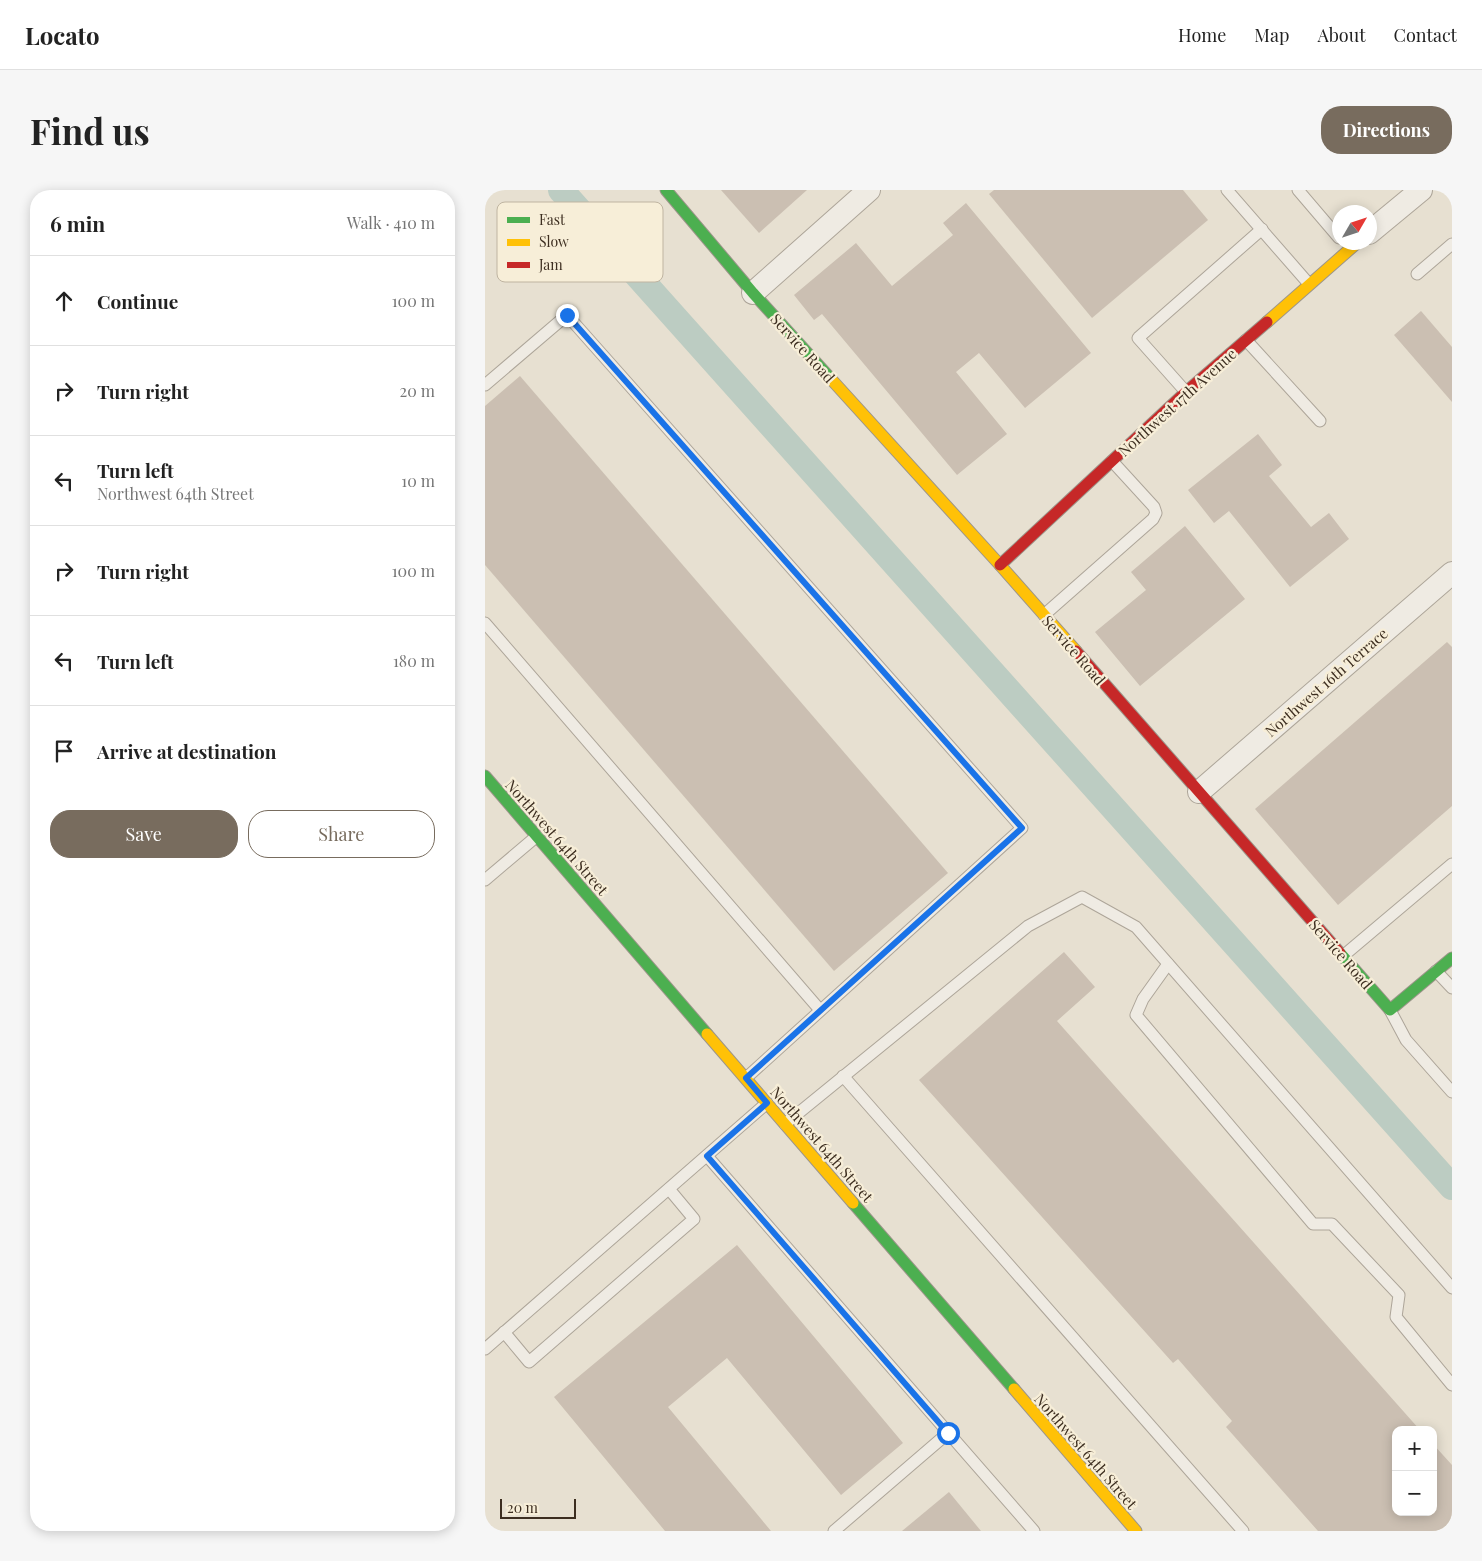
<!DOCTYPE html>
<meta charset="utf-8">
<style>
body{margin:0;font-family:"Playfair Display",serif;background:#f6f6f6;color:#222}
.controls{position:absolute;right:15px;bottom:15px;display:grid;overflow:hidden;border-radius:10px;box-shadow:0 2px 12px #0003}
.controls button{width:45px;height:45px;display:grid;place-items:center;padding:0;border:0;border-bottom:1px solid #e0e0e0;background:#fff;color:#222;font:25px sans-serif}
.compass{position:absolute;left:847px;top:15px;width:45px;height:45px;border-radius:50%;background:#fff;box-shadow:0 2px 12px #0003;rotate:51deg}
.scale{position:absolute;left:15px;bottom:12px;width:76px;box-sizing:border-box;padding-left:5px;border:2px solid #3d2e20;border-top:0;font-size:14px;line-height:18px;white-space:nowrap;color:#3d2e20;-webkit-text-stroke:4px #f7eed8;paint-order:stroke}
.stop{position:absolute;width:15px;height:15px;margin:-11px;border:4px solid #1a73e8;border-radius:50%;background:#fff}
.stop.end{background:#1a73e8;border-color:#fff;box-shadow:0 1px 5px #0008}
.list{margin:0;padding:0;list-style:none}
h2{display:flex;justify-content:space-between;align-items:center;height:65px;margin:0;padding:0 20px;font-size:21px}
h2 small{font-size:16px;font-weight:400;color:#767676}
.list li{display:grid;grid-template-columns:32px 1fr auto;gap:15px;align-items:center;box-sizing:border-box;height:90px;padding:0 20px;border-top:1px solid #e0e0e0}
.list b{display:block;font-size:19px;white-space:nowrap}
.list p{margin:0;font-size:16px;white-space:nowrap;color:#767676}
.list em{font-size:16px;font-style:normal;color:#767676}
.actions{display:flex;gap:10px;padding:15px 20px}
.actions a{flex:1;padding:11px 0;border:1px solid #786c5e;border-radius:20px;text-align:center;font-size:18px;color:#786c5e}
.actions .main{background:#786c5e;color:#fff}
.icon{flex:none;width:28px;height:28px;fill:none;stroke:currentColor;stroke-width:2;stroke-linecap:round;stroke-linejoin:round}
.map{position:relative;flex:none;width:967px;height:1341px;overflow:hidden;border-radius:20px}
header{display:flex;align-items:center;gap:30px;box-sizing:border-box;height:70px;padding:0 25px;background:#fff;border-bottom:1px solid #e0e0e0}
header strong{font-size:24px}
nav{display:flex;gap:28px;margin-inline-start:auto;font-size:18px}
.intro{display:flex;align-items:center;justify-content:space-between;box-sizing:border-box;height:120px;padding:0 30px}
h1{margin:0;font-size:35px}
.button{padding:12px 22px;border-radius:20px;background:#786c5e;color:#fff;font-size:18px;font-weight:700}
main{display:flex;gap:30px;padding:0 30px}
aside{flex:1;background:#fff;border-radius:20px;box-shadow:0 2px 12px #0003}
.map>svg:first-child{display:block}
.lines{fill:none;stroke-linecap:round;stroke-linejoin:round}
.canal{stroke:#bcccc2;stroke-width:26}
.building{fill:#cbbfb2}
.lane-casing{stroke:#ada599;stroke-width:13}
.street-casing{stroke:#ada599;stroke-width:24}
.fast-casing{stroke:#9c958a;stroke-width:13}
.slow-casing{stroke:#9c958a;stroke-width:13}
.jam-casing{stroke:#9c958a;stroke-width:13}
.lane{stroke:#efebe3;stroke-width:11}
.street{stroke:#efebe3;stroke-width:22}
.fast{stroke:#4caf50;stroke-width:11}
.slow{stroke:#ffc107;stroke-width:11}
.jam{stroke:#c62828;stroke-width:11}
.route{stroke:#1a73e8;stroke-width:6}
.labels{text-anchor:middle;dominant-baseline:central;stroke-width:4.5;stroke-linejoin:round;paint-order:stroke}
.street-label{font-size:15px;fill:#3d2e20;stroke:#f7eed8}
.key{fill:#f7eed8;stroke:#bfb4a1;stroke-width:1}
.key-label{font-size:14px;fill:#3d2e20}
</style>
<header>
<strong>Locato</strong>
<nav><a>Home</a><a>Map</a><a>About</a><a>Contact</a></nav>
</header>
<div class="intro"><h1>Find us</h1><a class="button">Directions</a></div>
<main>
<aside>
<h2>6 min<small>Walk · 410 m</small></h2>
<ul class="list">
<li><svg class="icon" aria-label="ahead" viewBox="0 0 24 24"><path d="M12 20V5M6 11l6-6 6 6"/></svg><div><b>Continue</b></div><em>100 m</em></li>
<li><svg class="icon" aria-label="right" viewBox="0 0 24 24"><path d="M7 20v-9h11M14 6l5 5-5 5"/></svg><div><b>Turn right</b></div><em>20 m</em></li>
<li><svg class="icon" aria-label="left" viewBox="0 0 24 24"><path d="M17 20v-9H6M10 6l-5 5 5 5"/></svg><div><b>Turn left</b><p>Northwest 64th Street</p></div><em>10 m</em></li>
<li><svg class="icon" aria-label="right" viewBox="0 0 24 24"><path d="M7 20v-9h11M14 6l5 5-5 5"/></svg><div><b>Turn right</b></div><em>100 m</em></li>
<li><svg class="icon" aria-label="left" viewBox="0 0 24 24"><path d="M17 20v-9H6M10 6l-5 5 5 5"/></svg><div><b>Turn left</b></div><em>180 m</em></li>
<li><svg class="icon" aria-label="arrive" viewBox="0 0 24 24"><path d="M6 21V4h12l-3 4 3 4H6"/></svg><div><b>Arrive at destination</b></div></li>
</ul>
<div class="actions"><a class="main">Save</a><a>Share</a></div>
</aside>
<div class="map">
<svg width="967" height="1341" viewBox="0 0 967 1341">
<rect width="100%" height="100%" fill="#e7e0d1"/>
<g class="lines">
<path class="canal" d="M 76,0 L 967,997"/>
</g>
<g class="building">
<path d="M 236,0 L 322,0 L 274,43 Z"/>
<path d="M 509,0 L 698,0 L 723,30 L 607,128 L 504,4 Z"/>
<path d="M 481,13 L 606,163 L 540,218 L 494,163 L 471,182 L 522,244 L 472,285 L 337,124 L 329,130 L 309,105 L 371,53 L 407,96 L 468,45 L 458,33 Z"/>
<path d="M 936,121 L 967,157 L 967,212 L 909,145 Z"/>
<path d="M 35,186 L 463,683 L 349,781 L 0,375 L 0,216 Z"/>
<path d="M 773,244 L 797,275 L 784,286 L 826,337 L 844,323 L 864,349 L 805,397 L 744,321 L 729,333 L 703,300 Z"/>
<path d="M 700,336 L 760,409 L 655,496 L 610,442 L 661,400 L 646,382 Z"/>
<path d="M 962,452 L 967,457 L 967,616 L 853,715 L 770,619 Z"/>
<path d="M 579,762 L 610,797 L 572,831 L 935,1240 L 911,1240 L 911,1322 L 948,1322 L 948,1254 L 967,1275 L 967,1341 L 833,1341 L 741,1237 L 747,1231 L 693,1169 L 688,1173 L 434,890 Z"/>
<path d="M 252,1055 L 418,1253 L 356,1305 L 242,1168 L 183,1217 L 286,1341 L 180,1341 L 69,1207 Z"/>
<path d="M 464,1302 L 496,1341 L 417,1341 Z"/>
</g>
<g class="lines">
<g class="lane-casing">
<g id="lane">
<path d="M 742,0 L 824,94"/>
<path d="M 813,0 L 854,48"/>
<path d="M 932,84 L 967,54"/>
<path d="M 761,150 L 835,231"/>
<path d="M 0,195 L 82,125 L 537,638 L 261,888"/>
<path d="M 701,202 L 653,148 L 777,39"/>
<path d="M 559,425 L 668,329 L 671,323 L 669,317 L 627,271"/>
<path d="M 0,433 L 335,820"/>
<path d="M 0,690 L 52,646"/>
<path d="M 858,766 L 967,674"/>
<path d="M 683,774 L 658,809 L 651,825 L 828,1034 L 847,1034 L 914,1105 L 911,1127 L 967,1195"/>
<path d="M 951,781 L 967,798"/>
<path d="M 905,820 L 921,850 L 967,902"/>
<path d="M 358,886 L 758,1341"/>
<path d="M 300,934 L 543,736 L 597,707 L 651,737 L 967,1098"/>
<path d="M 222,966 L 549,1341"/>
<path d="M 19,1142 L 44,1172 L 209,1029 L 184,999"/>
<path d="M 0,1159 L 282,913"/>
<path d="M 349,1341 L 463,1243"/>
</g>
</g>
<g class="street-casing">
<g id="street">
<path d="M 884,43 L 936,0"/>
<path d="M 268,103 L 384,0"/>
<path d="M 714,602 L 967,383"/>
</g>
</g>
<g class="fast-casing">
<g id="fast">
<path d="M 181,0 L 268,103 L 346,189"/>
<path d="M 0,586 L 222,844"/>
<path d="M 855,763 L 905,820 L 967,768"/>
<path d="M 368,1013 L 529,1199"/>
</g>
</g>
<g class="slow-casing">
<g id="slow">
<path d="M 782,132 L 873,52"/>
<path d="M 346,189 L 515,375 L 591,461"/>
<path d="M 222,844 L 368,1013"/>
<path d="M 529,1199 L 651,1341"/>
</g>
</g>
<g class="jam-casing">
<g id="jam">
<path d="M 515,375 L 701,202 L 782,132"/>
<path d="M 591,461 L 855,763"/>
</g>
</g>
<use href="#lane" class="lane"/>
<use href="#street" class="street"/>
<use href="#fast" class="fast"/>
<use href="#slow" class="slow"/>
<use href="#jam" class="jam"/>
</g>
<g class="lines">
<path class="route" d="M 82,125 L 537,638 L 261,888 L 282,913 L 222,966 L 463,1243"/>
</g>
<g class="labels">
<g class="street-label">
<text transform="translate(318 158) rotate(48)">Service Road</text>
<text transform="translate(692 212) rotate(-42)">Northwest 17th Avenue</text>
<text transform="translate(589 460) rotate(49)">Service Road</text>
<text transform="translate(841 492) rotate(-41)">Northwest 16th Terrace</text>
<text transform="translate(72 647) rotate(49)">Northwest 64th Street</text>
<text transform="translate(856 764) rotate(49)">Service Road</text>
<text transform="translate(337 954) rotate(49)">Northwest 64th Street</text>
<text transform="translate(601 1261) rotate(49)">Northwest 64th Street</text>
</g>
</g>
<rect x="12" y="12" width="166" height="80" rx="8" class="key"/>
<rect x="22" y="27" width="23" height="6" fill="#4caf50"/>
<rect x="22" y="49" width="23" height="7" fill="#ffc107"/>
<rect x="22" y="72" width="23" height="6" fill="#c62828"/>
<g class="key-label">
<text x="54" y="35">Fast</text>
<text x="54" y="57">Slow</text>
<text x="54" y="80">Jam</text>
</g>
</svg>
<div class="controls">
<button>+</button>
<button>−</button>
</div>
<svg class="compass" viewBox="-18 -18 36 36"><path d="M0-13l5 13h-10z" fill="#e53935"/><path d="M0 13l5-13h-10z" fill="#767676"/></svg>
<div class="scale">20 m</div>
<div class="stop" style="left:463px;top:1243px"></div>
<div class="stop end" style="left:82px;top:125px"></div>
</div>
</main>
